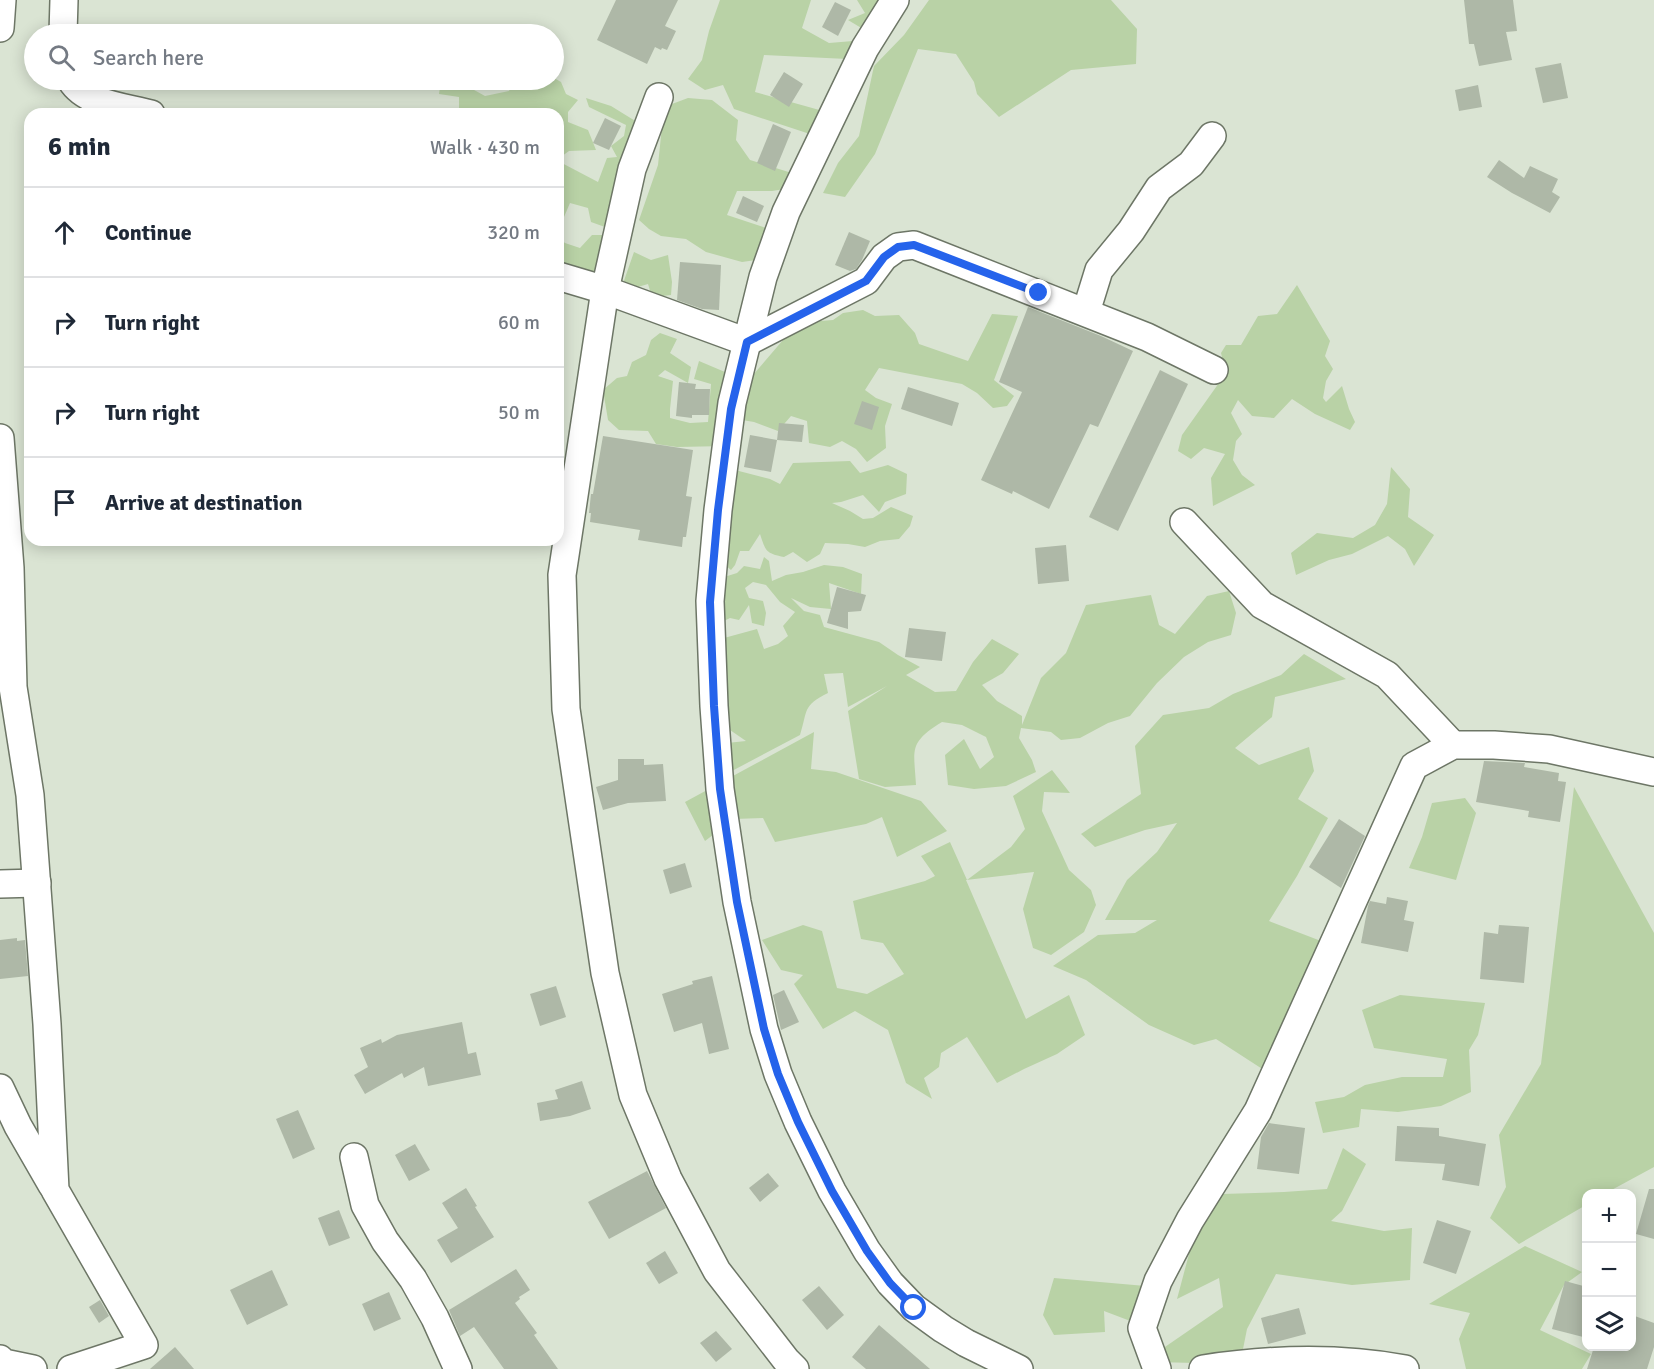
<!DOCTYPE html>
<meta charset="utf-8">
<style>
body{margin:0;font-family:Signika,sans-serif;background:#f2f2f3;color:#1f2937}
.controls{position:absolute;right:18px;bottom:18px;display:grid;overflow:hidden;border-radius:12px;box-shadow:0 3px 15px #0003}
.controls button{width:54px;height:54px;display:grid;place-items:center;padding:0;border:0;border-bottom:2px solid #e0e1e3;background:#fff;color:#1f2937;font:30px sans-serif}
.stop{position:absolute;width:18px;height:18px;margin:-14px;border:4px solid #2563eb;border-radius:50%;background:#fff}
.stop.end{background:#2563eb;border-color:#fff;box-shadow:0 2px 6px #0008}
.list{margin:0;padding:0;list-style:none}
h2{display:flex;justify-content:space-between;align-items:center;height:78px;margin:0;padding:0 24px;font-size:26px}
h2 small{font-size:20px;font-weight:400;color:#747a83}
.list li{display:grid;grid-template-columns:39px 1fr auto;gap:18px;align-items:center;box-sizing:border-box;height:90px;padding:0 24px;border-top:2px solid #e0e1e3}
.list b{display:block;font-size:22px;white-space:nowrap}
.list em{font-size:20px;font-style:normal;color:#747a83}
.icon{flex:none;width:33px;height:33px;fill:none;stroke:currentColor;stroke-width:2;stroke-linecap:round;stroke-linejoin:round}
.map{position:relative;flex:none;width:1654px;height:1369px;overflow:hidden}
.search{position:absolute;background:#fff;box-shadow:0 3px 15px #0003;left:24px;top:24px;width:540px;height:66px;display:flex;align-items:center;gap:15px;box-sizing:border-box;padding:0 21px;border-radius:33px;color:#747a83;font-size:22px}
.panel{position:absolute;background:#fff;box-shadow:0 3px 15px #0003;left:24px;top:108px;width:540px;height:438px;border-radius:18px}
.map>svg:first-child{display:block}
.grass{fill:#b9d2a6}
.building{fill:#aeb8a7}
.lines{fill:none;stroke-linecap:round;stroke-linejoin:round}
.minor-casing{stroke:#6d7666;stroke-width:30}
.minor{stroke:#fff;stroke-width:27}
.route{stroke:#2563eb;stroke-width:8}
</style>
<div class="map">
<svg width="1654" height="1369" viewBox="0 0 1654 1369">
<rect width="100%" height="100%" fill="#dae4d3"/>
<g class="grass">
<path d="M 720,0 L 811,0 L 802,28 L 829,43 L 853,41 L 865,48 L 847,59 L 764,55 L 755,92 L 823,111 L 822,138 L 734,109 L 723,85 L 705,90 L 688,79 L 702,60 L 709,31 Z"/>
<path d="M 857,0 L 895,0 L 873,35 L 848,20 L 865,13 Z"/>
<path d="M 929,0 L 1111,0 L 1137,29 L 1136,64 L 1071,70 L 999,117 L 977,94 L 974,82 L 956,54 L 918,49 L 875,154 L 845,197 L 823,193 L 838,163 L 859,136 L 874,66 L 904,35 Z"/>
<path d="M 554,78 L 561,82 L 566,94 L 578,100 L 568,112 L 568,122 L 588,130 L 596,150 L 569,151 L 558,159 L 558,114 L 459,114 L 459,97 L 439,94 L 441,80 L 456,80 L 485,96 L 509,91 L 513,80 L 554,80 Z"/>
<path d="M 586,98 L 611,106 L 645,127 L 613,227 L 605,227 L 591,222 L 588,208 L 570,203 L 561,224 C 554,213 561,204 563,193 C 563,189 563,186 563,182 L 558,179 L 558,161 L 598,182 L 607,158 L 617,157 L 611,146 L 624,136 L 626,125 L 589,107 Z"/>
<path d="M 688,98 L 712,100 L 738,120 L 736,140 L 750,160 L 795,174 L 791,188 L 772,191 L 737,191 L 727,215 L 766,228 L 763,259 L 742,262 L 706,252 L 686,239 L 661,236 L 649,229 L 639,220 L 658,165 L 664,107 Z"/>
<path d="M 592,235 L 620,235 L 601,276 L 558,279 L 558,237 L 565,243 L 580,248 Z"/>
<path d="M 634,252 L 651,260 L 668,255 L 672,282 L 671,295 L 652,297 L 648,284 L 631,289 L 619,295 Z"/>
<path d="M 1297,285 L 1330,341 L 1325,356 L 1333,369 L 1326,381 L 1323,398 L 1326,402 L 1342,386 L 1349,409 L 1355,422 L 1350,430 L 1315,414 L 1292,399 L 1274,418 L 1252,416 L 1238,400 L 1231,413 L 1242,434 L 1236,441 L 1233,460 L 1242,475 L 1255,485 L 1213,506 L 1211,478 L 1225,454 L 1204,448 L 1191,459 L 1178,451 L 1182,435 L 1226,373 L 1221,353 L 1226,345 L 1241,345 L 1258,316 L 1277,314 Z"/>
<path d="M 863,310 L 875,316 L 899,315 L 915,333 L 919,344 L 968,361 L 992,314 L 1018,316 L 994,380 L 1014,396 L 1007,406 L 993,408 L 977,393 L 962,384 L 879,368 L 865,390 L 876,398 L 892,404 L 885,426 L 886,448 L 867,462 L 856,449 L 842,441 L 830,447 L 809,443 L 807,421 L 791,416 L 778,431 L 754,422 L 742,420 L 743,394 L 753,375 L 789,333 L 808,322 L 833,320 L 843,313 Z"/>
<path d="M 660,333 L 677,339 L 670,353 L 691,367 L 688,383 L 665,370 L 658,376 L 673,381 L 670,409 L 670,418 L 690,423 L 708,422 L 711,384 L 694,379 L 699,361 L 732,375 L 726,446 L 677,447 L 656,444 L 648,431 L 619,430 L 608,420 L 603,390 L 617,378 L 627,376 L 632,362 L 646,355 L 651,340 Z"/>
<path d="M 850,461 L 860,473 L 888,465 L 907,474 L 906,494 L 885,502 L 879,512 L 863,495 L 841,502 L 832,503 L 850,511 L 863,519 L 873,518 L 891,507 L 913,516 L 910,526 L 899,539 L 880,541 L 865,547 L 848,544 L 825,543 L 820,554 L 807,562 L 793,552 L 784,557 C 766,553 766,552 760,534 L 749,551 L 740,551 L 735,565 L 731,570 L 724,564 L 735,470 L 770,479 L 780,484 L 793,463 Z"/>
<path d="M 1391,467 L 1410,489 L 1408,517 L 1434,535 L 1414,566 L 1405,549 L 1388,536 L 1352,554 L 1329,560 L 1296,575 L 1291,553 L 1317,533 L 1353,538 L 1375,525 L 1387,504 Z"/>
<path d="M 764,557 L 769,561 L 772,581 L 786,575 L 803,572 L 824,565 L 843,567 L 862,574 L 861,594 L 829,583 L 831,609 L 810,607 L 791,598 L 804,611 L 820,615 L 824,627 L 879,642 L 898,655 L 920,667 L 906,675 L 935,692 L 956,691 L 973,662 L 992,639 L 1019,654 L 1003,673 L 982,685 L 997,701 L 1022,716 L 1022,725 L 1041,678 L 1066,653 L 1086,605 L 1151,595 L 1159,625 L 1175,634 L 1207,596 L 1229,591 L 1236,613 L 1231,635 L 1208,642 L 1184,657 L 1157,683 L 1130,716 L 1108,723 L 1080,738 L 1061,740 L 1051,732 L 1021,728 L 1019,738 L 1032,760 L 1036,772 L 1006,786 L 974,789 L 948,785 L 945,755 L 964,739 L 980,769 L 994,757 L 986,737 L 962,725 L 942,722 C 908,743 914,749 916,785 L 885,787 L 859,779 L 848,711 L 887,686 L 848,707 L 843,673 L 824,674 L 828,693 C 802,706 808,710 800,735 L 730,772 L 727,743 L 746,741 L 730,730 L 725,704 L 724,638 L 757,629 L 764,649 L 778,644 L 788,636 L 783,626 L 795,612 L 780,602 L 766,585 L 753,582 L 745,588 L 749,598 L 763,601 L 766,613 L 764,626 L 752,623 L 749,605 L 739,620 L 730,618 L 720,623 L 721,578 L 737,573 L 744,566 L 760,569 Z"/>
<path d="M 1304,654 L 1346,679 L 1275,697 L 1272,717 L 1235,748 L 1259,765 L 1309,747 L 1314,771 L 1298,799 L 1328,818 L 1297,876 L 1269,921 L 1321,941 L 1273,1076 L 1216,1039 L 1194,1045 L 1149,1025 L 1086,980 L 1053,966 L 1098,935 L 1135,933 L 1157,920 L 1105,920 L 1127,880 L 1157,852 L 1177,823 L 1145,830 L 1095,847 L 1081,834 L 1141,794 L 1135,746 L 1163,715 L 1209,708 L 1233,694 L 1281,675 Z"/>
<path d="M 814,732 L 811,769 L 836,772 L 921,801 L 947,831 L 897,857 L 882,817 L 866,824 L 775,842 L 763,818 L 734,819 L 705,841 L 685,802 Z"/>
<path d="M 1052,770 L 1070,793 L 1044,792 L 1042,811 L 1069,870 L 1091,890 L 1096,905 L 1084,932 L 1051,955 L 1033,948 L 1023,909 L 1034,872 L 966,880 L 1026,1019 L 1069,995 L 1085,1035 L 1057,1054 L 1024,1069 L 997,1083 L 967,1037 L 941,1053 L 939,1067 L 924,1078 L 932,1099 L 906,1083 L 888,1030 L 855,1011 L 823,1029 L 794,984 L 803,975 L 781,970 L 762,940 L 803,925 L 822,931 L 837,988 L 867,994 L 904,974 L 883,943 L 861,939 L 853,901 L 925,881 L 935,876 L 921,856 L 950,842 L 967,880 L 1011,847 L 1025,829 L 1013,796 Z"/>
<path d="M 1574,787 L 1654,933 L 1654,1167 L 1606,1193 L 1586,1194 L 1586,1205 L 1519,1244 L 1490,1218 L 1506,1187 L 1499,1135 L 1541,1064 Z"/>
<path d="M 1465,798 L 1476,813 L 1456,880 L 1409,868 L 1422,837 L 1432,803 Z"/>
<path d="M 1400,995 L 1485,1003 L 1478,1035 L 1469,1050 L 1471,1092 L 1441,1106 L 1398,1112 L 1361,1109 L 1359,1127 L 1323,1133 L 1315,1102 L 1344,1097 L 1365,1085 L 1402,1077 L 1443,1077 L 1447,1059 L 1374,1048 L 1362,1010 Z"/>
<path d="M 1343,1148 L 1366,1164 L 1342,1211 L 1331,1221 L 1384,1231 L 1412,1228 L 1410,1280 L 1352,1285 L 1276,1274 L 1247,1329 L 1243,1349 L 1238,1364 L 1154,1362 L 1162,1349 L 1223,1307 L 1219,1278 L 1177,1299 L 1193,1239 L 1222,1194 L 1284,1192 L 1327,1189 Z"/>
<path d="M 1525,1246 L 1582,1272 L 1564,1285 L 1540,1330 L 1591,1354 L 1582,1369 L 1466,1369 L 1459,1339 L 1470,1313 L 1429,1304 Z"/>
<path d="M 1054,1278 L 1157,1287 L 1164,1310 L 1133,1322 L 1104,1311 L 1105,1332 L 1054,1335 L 1043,1315 Z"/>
</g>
<g class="building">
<path d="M 616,0 L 678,0 L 665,26 L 676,31 L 667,50 L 662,48 L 661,50 L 655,47 L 647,64 L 597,40 Z"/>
<path d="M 1464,0 L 1513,0 L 1517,31 L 1506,32 L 1512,60 L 1479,66 L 1474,44 L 1469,44 Z"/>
<path d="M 835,2 L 851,10 L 838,36 L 822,27 Z"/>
<path d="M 1561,63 L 1568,98 L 1543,103 L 1535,68 Z"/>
<path d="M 784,72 L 803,84 L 789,107 L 770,95 Z"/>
<path d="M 1478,85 L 1482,107 L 1459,111 L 1455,90 Z"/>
<path d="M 605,118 L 621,126 L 609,150 L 593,143 Z"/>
<path d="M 773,124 L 791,132 L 775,171 L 757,163 Z"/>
<path d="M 1499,160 L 1524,178 L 1530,166 L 1558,179 L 1552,192 L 1560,197 L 1550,213 L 1512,193 L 1487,177 Z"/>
<path d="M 743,196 L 764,206 L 757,222 L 736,213 Z"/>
<path d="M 849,232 L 870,241 L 862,260 L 856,269 L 850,271 L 835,265 Z"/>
<path d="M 680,262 L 721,265 L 719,310 L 702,309 L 677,300 Z"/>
<path d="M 1028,307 L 1101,336 L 1133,351 L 1098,427 L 1090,424 L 1049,509 L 1013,491 L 1012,494 L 981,480 L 1022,392 L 999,382 Z"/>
<path d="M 1160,370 L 1188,384 L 1118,531 L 1089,517 Z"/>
<path d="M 679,382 L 696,384 L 695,389 L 710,389 L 709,415 L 692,415 L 692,418 L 676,416 Z"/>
<path d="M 908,387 L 959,403 L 952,426 L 901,409 Z"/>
<path d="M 862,401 L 879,407 L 872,430 L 854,424 Z"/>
<path d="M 779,423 L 804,425 L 802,442 L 777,440 Z"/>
<path d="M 750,435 L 777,440 L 771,472 L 744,467 Z"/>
<path d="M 603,436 L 693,450 L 686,496 L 692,497 L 686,537 L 683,537 L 682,547 L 638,540 L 640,530 L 590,522 L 591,513 L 589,513 L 591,494 L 593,494 Z"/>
<path d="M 1066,545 L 1069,581 L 1038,584 L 1035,548 Z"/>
<path d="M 837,587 L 866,595 L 861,611 L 848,612 L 848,629 L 827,623 Z"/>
<path d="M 909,628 L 946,632 L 942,661 L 905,657 Z"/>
<path d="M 618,759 L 644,759 L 644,765 L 663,764 L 666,801 L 628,803 L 603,810 L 596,787 L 618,780 Z"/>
<path d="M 1484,761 L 1525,763 L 1524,767 L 1559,773 L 1558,781 L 1566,782 L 1560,822 L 1528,817 L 1529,811 L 1476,802 Z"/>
<path d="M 1339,819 L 1365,836 L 1341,888 L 1309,867 Z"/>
<path d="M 685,863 L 692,887 L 670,894 L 663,870 Z"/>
<path d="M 1387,897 L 1408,901 L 1404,920 L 1414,922 L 1408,952 L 1361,943 L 1368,906 L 1370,901 L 1386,904 Z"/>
<path d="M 1499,925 L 1529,927 L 1524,983 L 1480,979 L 1484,932 L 1498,934 Z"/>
<path d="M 17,938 L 17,941 L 25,940 L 28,976 L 0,979 L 0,940 Z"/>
<path d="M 712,976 L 729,1049 L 709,1054 L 702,1023 L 674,1032 L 662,994 L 693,984 L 692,981 Z"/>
<path d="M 556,986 L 566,1017 L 540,1026 L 530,994 Z"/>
<path d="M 784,990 L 799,1022 L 781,1030 L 773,995 Z"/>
<path d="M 462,1022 L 468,1054 L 476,1052 L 481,1075 L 428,1086 L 424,1067 L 404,1078 L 402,1073 L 365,1094 L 354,1075 L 368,1067 L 360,1048 L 381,1039 L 382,1043 L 397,1035 Z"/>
<path d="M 582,1081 L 591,1109 L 570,1116 L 540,1121 L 537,1103 L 558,1099 L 555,1090 Z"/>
<path d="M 298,1110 L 315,1149 L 293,1159 L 276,1119 Z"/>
<path d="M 1269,1123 L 1305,1128 L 1299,1174 L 1257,1169 L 1261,1137 Z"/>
<path d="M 1397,1126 L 1439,1128 L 1439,1136 L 1486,1144 L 1479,1186 L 1442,1180 L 1445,1164 L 1395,1161 Z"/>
<path d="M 415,1144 L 430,1170 L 409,1181 L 395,1155 Z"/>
<path d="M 647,1171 L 666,1208 L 609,1239 L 588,1202 Z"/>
<path d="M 768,1173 L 779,1186 L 760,1202 L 749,1188 Z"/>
<path d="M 466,1188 L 477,1206 L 475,1207 L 494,1237 L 451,1263 L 437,1240 L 458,1228 L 442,1203 Z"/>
<path d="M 1649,1189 L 1654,1189 L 1654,1239 L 1636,1234 Z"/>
<path d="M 339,1210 L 350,1238 L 329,1246 L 318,1218 Z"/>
<path d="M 1437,1220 L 1471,1231 L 1456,1274 L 1423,1263 Z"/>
<path d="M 665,1251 L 678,1273 L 659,1284 L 646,1263 Z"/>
<path d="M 516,1269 L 530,1290 L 519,1297 L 520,1299 L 515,1303 L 537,1333 L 534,1335 L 558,1369 L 504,1369 L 474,1327 L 460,1336 L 449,1310 Z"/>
<path d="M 272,1270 L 288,1305 L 247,1325 L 230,1290 Z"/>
<path d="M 1565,1281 L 1587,1287 L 1587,1338 L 1552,1329 Z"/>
<path d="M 819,1286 L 844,1315 L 827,1330 L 802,1300 Z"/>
<path d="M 389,1292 L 401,1319 L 374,1331 L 362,1304 Z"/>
<path d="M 100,1300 L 109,1316 L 99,1323 L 89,1307 Z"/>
<path d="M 1299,1308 L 1306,1334 L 1268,1344 L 1261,1318 Z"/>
<path d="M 1632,1315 L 1654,1323 L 1654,1347 L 1647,1369 L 1587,1369 L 1594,1347 L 1632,1347 Z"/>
<path d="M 879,1325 L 930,1369 L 866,1369 L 852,1357 Z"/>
<path d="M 716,1331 L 732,1349 L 716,1362 L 700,1343 Z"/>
<path d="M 175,1347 L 194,1369 L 150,1369 Z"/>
</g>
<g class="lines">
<g class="minor-casing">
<g id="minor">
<path d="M 895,0 L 865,48 L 786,212 L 763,277 L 732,403 L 718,510 L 710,601 L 714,706 L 720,789 L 737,902 L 764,1029 L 778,1074 L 798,1122 L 832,1191 L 867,1251 L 890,1283 L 914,1308 L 943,1329 L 966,1343 L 1019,1369"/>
<path d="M 0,28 L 2,0"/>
<path d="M 63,34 L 64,0"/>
<path d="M 71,80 C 85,104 125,107 151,114"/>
<path d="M 659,97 L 632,169 L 605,290 L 562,575 L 566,709 L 605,973 L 633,1095 L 668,1179 L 717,1271 L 786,1360 L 795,1369"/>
<path d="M 558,276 L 605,290 L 747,342 L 866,281 L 884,257 L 898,247 L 914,245 L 1147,337 L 1214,370"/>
<path d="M 1086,312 L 1099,270 L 1131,231 L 1159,188 L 1191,164 L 1212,136"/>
<path d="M 0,438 L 10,568 L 13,687 L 30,795 L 47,1024 L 55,1190 L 144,1345 L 71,1369"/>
<path d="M 1184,522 L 1262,605 L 1387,675 L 1453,745"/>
<path d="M 0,884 L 37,883"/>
<path d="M 0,1088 L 18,1126 L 52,1185"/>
<path d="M 354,1157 L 365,1205 L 385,1241 L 413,1279 L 435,1318 L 458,1369"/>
<path d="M 0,1359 L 4,1363 L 33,1369"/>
<path d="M 1157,1369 L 1142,1328 L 1158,1281 L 1190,1220 L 1258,1111 L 1414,766 L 1453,745 L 1494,745 L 1549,749 L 1654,772"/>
<path d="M 1203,1369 C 1268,1359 1340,1357 1405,1369"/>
</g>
</g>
<use href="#minor" class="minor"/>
</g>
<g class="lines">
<path class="route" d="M 914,1308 L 890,1283 L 867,1251 L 832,1191 L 798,1122 L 778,1074 L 764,1029 L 737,902 L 720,789 L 714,706 L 710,602 L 718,510 L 731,409 L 747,342 L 866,281 L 884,257 L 898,247 L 914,245 L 1039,293"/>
</g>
</svg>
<div class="controls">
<button>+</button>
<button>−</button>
<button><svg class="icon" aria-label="layers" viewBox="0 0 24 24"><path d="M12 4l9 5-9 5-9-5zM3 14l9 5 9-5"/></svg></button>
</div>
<div class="stop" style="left:914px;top:1308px"></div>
<div class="stop end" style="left:1039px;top:293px"></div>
<div class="search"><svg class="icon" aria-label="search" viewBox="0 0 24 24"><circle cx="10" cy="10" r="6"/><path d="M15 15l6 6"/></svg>Search here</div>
<section class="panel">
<h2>6 min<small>Walk · 430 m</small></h2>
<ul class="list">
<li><svg class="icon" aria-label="ahead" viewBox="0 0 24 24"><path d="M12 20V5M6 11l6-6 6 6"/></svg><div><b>Continue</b></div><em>320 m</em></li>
<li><svg class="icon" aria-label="right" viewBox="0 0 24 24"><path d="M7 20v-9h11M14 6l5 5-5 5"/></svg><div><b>Turn right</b></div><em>60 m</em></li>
<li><svg class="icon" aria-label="right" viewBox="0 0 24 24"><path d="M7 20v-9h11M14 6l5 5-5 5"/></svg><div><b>Turn right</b></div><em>50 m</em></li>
<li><svg class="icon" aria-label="arrive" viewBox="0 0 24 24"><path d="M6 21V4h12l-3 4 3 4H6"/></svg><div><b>Arrive at destination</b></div></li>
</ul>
</section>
</div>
